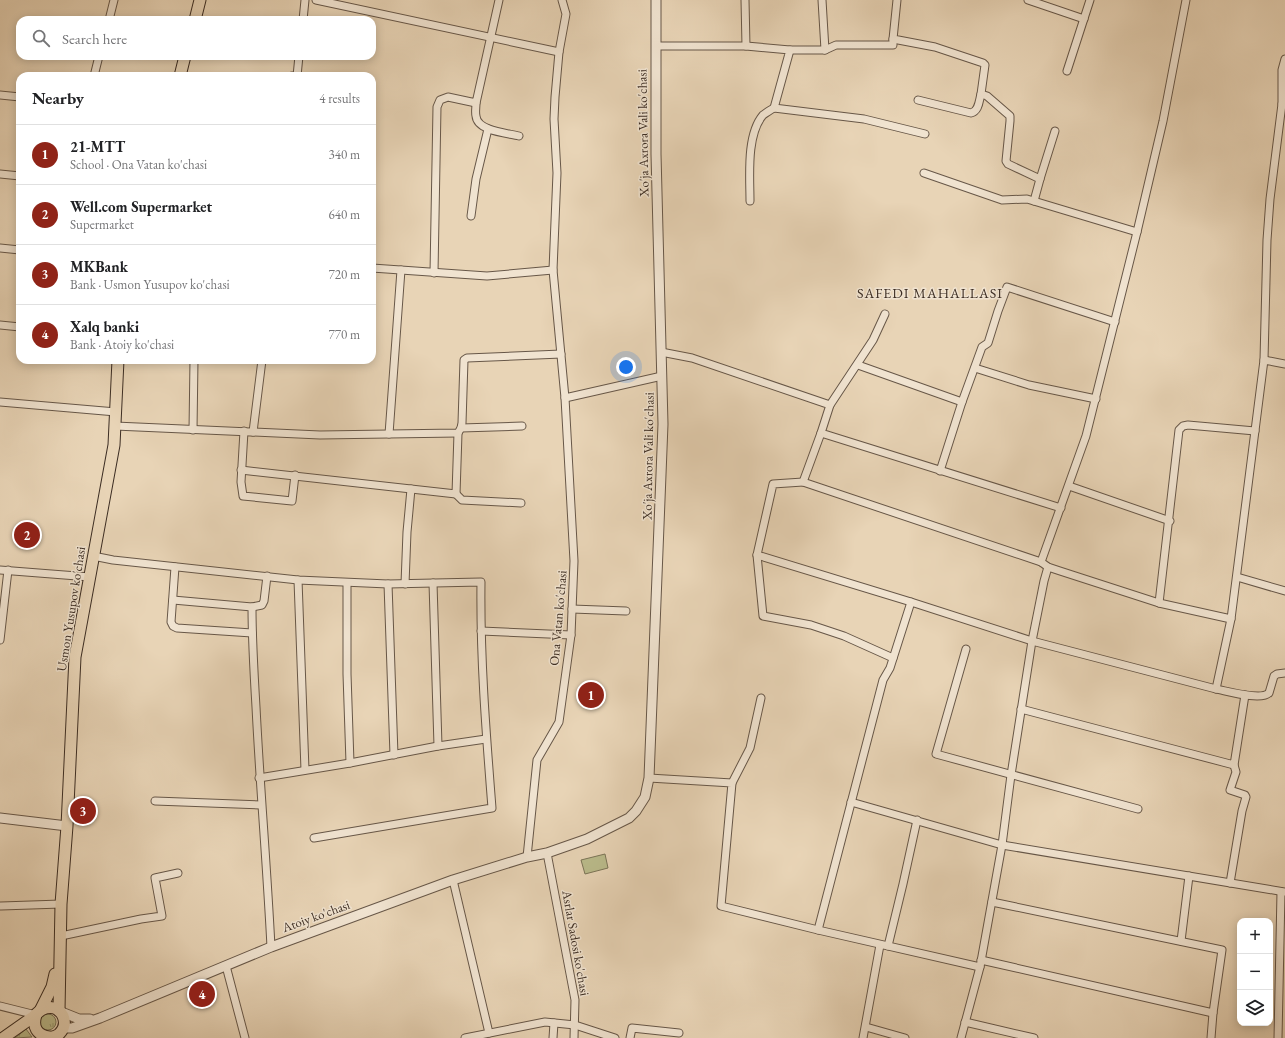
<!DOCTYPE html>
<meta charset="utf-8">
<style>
body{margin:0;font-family:"EB Garamond",serif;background:#f2f2f2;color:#202124}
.controls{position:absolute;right:12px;bottom:12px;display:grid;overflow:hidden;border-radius:8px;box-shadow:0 2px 10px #0003}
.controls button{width:36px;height:36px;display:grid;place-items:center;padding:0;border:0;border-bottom:1px solid #e0e0e0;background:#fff;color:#202124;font:20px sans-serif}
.you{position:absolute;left:626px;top:367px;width:14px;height:14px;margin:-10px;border:3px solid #fff;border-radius:50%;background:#1a73e8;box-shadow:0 0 0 6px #1a73e833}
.badge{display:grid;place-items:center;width:26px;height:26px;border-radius:50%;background:#8f2418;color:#fff;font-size:13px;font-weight:700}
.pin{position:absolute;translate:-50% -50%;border:2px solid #fff;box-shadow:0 1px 4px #0006}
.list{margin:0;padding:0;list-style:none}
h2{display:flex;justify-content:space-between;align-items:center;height:52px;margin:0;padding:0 16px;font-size:17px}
h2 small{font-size:13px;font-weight:400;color:#757577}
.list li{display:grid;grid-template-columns:26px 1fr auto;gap:12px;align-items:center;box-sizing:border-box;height:60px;padding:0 16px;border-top:1px solid #e0e0e0}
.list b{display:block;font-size:15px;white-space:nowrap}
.list p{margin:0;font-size:13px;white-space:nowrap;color:#757577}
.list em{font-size:13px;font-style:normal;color:#757577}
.icon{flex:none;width:22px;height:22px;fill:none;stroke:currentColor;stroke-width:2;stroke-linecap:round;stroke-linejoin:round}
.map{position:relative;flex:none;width:1285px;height:1038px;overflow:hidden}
.search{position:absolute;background:#fff;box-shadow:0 2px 10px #0003;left:16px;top:16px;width:360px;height:44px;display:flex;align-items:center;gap:10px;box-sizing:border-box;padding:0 14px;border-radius:12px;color:#757577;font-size:15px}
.panel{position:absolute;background:#fff;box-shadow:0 2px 10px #0003;left:16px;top:72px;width:360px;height:292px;border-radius:12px}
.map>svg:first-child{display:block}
.grass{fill:url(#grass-tufts);stroke:#7b7457}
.garden{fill:#babb8b;stroke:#7b7457}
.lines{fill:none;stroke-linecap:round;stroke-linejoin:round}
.minor-casing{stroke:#675748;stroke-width:9}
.tertiary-casing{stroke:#675748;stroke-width:11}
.primary-casing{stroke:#3c2d23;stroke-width:13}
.minor{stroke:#f0e3d0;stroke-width:7}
.tertiary{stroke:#f0e3d0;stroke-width:9}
.primary{stroke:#e8d4b6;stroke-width:11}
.labels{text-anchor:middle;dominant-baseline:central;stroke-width:3;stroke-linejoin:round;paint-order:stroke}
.street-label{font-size:13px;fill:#3c2d23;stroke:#f0e3d0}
.neighbourhood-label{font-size:14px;letter-spacing:1px;fill:#3c2d23;stroke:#f0e3d0}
</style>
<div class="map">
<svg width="1285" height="1038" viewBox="0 0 1285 1038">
<defs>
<pattern id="grass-tufts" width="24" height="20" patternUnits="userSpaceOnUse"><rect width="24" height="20" fill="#babb8b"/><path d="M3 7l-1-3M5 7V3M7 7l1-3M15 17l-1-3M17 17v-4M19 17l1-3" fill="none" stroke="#989871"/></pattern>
</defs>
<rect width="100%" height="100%" fill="#e8d4b6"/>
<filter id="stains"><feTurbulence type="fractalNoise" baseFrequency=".005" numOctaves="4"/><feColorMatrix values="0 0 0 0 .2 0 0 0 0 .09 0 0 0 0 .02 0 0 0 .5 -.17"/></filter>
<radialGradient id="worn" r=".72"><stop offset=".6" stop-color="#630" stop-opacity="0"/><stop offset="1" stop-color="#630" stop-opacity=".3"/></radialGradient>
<g class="grass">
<circle cx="48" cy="1022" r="8"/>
<path d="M 26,1029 L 32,1037 L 15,1038 Z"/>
</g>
<path class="garden" d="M 605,854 L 608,868 L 585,874 L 581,860 Z"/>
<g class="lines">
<g class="minor-casing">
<g id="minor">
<path d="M 316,0 L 559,52"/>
<path d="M 745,0 L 746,46"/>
<path d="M 897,0 L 893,39 L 935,47 L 983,63 L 985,65 L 981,94 L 987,96 L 1010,116 L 1010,121 L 1006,161 L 1008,164 L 1040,179 L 1034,201"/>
<path d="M 1028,0 L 1084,19"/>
<path d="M 109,20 L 114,0"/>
<path d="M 303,20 L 305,0"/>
<path d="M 656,46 L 746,46 L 790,50 L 774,108 L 864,119 L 925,134"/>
<path d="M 790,50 L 825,50 L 822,0"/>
<path d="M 825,50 L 836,45 L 893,45 L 893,39"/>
<path d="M 1067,71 L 1090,0"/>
<path d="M 94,76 L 99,56"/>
<path d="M 292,76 L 297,76 L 299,56"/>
<path d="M 0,95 L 20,97"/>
<path d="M 918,100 L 971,113 C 979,111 979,101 981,94"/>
<path d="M 476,103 C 476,108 475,112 476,116 C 477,131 507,133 519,136"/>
<path d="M 1282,104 L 1282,70 L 1285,59"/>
<path d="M 924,173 L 1002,200 L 1027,199 L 1137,232 L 1163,121 L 1186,0"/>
<path d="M 0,174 L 20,176"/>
<path d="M 1040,179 L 1055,131"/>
<path d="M 750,201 C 750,177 746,135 763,115 C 766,113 770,110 774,108"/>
<path d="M 471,216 L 476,179 L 488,129"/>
<path d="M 1137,232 L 1086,436 L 1041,562 L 1048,567 L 1060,571 L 1159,603 L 1231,619 L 1264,360 L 1285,364"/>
<path d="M 0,248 L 20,250"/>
<path d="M 372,268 L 487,276 L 553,270"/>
<path d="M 434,273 L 437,107 L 440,100 L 448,97 L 476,103 L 499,0"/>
<path d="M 0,325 L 20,327"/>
<path d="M 661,352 L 692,358 L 830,405 L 821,433 L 1061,508"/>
<path d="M 1264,360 L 1267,240 L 1270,199 L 1282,104 L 1285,104"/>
<path d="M 858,365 L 962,402"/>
<path d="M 975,368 L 1029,385 L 1096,399"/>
<path d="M 565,398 L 662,376"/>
<path d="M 0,402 L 116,412"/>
<path d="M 830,405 L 873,340 L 885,314"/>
<path d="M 115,426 L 320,435 L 458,433 L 461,428 L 462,423 L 464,360 L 467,358 L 561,354"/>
<path d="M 461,428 L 522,426"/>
<path d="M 193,430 L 194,360"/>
<path d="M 244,431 L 241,482 L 243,496 L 292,501 L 295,475"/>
<path d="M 253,432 L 262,360"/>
<path d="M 821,433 L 803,482 L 1041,562"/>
<path d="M 389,434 L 401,270"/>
<path d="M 241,470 L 456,494 L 458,433"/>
<path d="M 940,471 L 962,402 L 982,347 L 988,343 L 998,311 L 1007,287 L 1115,322"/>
<path d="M 803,482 L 773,484 L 757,555 L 911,602 L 1032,641 L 1216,689 C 1227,691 1261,701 1269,693 L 1274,676 L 1277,674 L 1285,673"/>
<path d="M 1069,486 L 1170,521"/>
<path d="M 456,494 L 462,500 L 521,503"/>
<path d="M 757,555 L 763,616 L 811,625 L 844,636 L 893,658"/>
<path d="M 93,556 L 113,560 L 298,580 L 388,584 L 481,582 C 480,658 486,732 492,808 L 314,838"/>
<path d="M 175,567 L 171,622 L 173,626 L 177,628 L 252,633"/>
<path d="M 0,570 L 90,577"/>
<path d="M 1237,577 L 1285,591"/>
<path d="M 298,580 L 305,770"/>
<path d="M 347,583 L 347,674 L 350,763"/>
<path d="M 433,583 L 438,746"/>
<path d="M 388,584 L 394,755"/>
<path d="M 405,584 L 407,532 L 411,489"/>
<path d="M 173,600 L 252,607 C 252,640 254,674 256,707 C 260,787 267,867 271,947"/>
<path d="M 1159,603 L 1179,430 L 1183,426 L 1188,425 L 1255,431"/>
<path d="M 252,607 L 262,605 L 264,601 L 267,576"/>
<path d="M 572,609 L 626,611"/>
<path d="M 481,631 L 571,635"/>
<path d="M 0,640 L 8,570"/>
<path d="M 966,649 L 936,754 L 1138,809"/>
<path d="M 1216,689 L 1231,619"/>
<path d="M 1021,709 L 1234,765 L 1245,695"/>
<path d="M 259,778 L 350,763 L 438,746 L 486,739"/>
<path d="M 649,778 L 732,783 L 721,906 L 818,930 L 980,967"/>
<path d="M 732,783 L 750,748 L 761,698"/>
<path d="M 155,801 L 261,805"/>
<path d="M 851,802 L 1002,845 L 1285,892"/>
<path d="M 547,853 L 575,1000 L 574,1038"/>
<path d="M 527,857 L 537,760 L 559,722 L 571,635 L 574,561 L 565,398 L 553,270 L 557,173 L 554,119 L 555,97 L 559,52 L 566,14 L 562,0"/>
<path d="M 453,880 L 489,1033"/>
<path d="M 1230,883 L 1242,811 L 1246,797 L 1245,795 L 1230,790 L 1236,772 L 1234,765"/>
<path d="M 1,906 L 61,904"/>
<path d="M 818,930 L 883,680 L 890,668 L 911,602"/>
<path d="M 61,936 L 141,919 L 162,916 L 155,878 L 178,873"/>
<path d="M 1181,941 L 1189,876"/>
<path d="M 888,946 L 903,884 L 917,820"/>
<path d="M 981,960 L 1213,1013 L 1222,950 L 992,902"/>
<path d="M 226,966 L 245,1038"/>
<path d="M 0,1006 L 36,1015"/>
<path d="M 965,1022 L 1034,1038"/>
<path d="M 866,1027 L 905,1038"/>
<path d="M 465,1038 L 545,1022 L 575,1025 L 615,1038"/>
<path d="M 553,1038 L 554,1023"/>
<path d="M 630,1038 L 632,1028 L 679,1033"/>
<path d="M 863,1038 L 880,945"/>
<path d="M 961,1038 L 980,967 L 1002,845 L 1011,775 L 1032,641 L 1044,581 L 1048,567"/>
<path d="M 1211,1038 L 1213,1013"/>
<path d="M 1278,1038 L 1281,892"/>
</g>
</g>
<g class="tertiary-casing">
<g id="tertiary">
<path d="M 0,818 L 67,826"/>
<path d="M 59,1011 L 79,1019 L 90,1019"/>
<path d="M 63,1028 L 72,1028 L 100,1018 L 271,947 L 453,880 L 527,857 L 547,853 L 587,839 L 629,818 L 636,811 L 645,797 L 649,778 L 663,424 L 656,154 L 656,0"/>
</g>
</g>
<g class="primary-casing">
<g id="primary">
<path d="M 195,20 L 200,0"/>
<path d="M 180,76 L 185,56"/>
<path d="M 41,1009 L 52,987 L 55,974"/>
<path d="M 59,1011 L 61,904 L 67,826 L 75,657 L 114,445 L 118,360"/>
<path d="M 36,1015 C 32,1027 37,1035 49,1037"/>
<path d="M 3,1038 C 13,1031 23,1024 33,1017 C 38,1013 40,1009 46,1008 C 61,1004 71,1023 59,1034 C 56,1037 52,1037 48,1038"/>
</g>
</g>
<use href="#minor" class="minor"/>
<use href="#tertiary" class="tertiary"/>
<use href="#primary" class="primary"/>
</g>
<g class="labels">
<g class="street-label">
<text transform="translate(643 133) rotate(-91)">Xo'ja Axrora Vali ko'chasi</text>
<text transform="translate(648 456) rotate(-89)">Xo'ja Axrora Vali ko'chasi</text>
<text transform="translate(71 609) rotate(-81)">Usmon Yusupov ko'chasi</text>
<text transform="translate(558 618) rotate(-85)">Ona Vatan ko'chasi</text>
<text transform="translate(316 916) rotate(-20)">Atoiy ko'chasi</text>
<text transform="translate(576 943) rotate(80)">Asrlar Sadosi ko'chasi</text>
</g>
<g class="neighbourhood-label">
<text x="930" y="293">SAFEDI MAHALLASI</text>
</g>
</g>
<rect width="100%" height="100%" filter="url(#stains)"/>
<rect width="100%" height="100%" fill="url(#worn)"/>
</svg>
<div class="controls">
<button>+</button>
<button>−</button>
<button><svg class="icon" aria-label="layers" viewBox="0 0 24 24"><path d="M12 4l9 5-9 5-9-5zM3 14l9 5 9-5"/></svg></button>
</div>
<div class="you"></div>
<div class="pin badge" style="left:591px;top:695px">1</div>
<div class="pin badge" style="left:27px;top:535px">2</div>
<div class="pin badge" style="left:83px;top:811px">3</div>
<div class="pin badge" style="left:202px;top:994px">4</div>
<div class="search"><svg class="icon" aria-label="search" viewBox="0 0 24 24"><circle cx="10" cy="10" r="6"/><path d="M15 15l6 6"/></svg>Search here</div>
<section class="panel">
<h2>Nearby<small>4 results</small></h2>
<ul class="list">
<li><span class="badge">1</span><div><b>21-MTT</b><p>School · Ona Vatan ko'chasi</p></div><em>340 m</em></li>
<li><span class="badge">2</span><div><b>Well.com Supermarket</b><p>Supermarket</p></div><em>640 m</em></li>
<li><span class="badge">3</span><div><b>MKBank</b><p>Bank · Usmon Yusupov ko'chasi</p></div><em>720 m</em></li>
<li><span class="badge">4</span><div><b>Xalq banki</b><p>Bank · Atoiy ko'chasi</p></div><em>770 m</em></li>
</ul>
</section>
</div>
